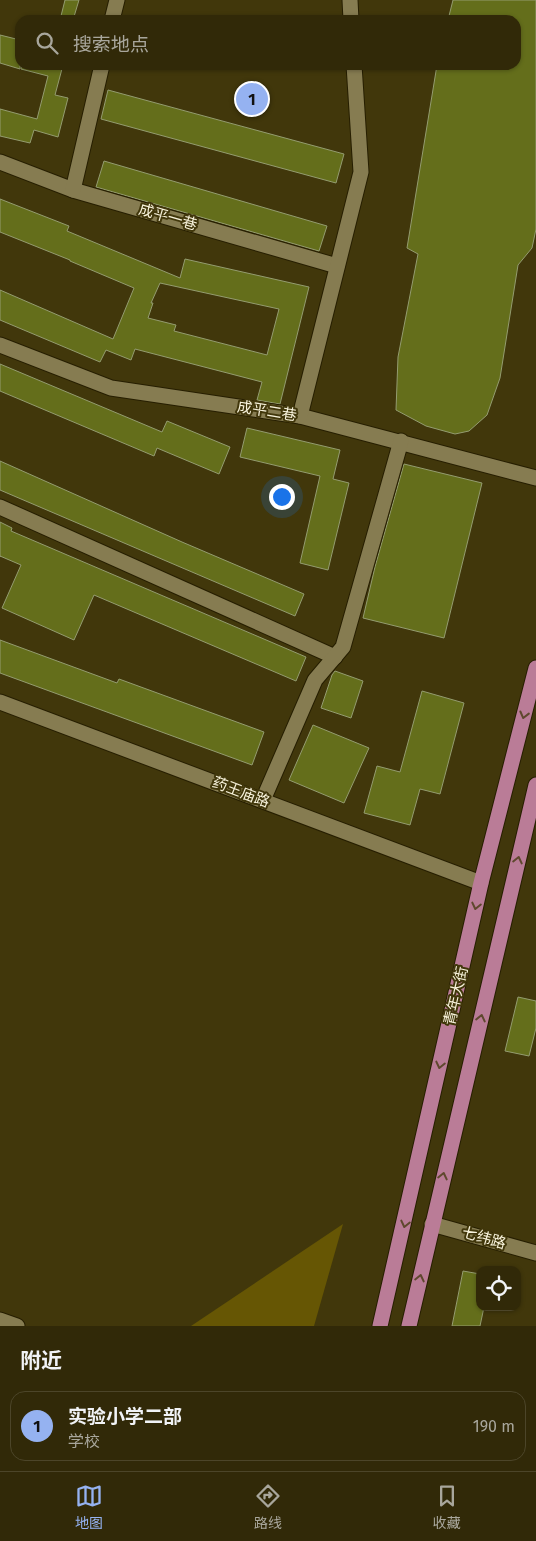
<!DOCTYPE html>
<html lang="zh">
<meta charset="utf-8">
<style>
body{margin:0;font-family:"Fira Sans","Noto Sans SC",sans-serif;background:#393112;color:#f1f3f6}
.controls{position:absolute;right:15px;bottom:15px;display:grid;overflow:hidden;border-radius:10px;box-shadow:0 1px 4px #0004}
.controls button{width:45px;height:45px;display:grid;place-items:center;padding:0;border:0;border-bottom:1px solid #4c4529;background:#312908;color:#f1f3f6;font:25px sans-serif}
.you{position:absolute;left:281px;top:496px;width:18px;height:18px;margin:-12px;border:4px solid #fff;border-radius:50%;background:#1a73e8;box-shadow:0 0 0 8px #1a73e833}
.badge{display:grid;place-items:center;width:32px;height:32px;border-radius:50%;background:#95b2f1;color:#111;font-size:16px;font-weight:700}
.pin{position:absolute;translate:-50% -50%;border:2px solid #fff;box-shadow:0 1px 5px #0006}
.list{margin:0;padding:0;list-style:none}
h2{display:flex;justify-content:space-between;align-items:center;height:65px;margin:0;padding:0 20px;font-size:21px}
h2 small{font-size:16px;font-weight:400;color:#a8a69c}
.list li{display:grid;grid-template-columns:32px 1fr auto;gap:15px;align-items:center;box-sizing:border-box;height:70px;margin:0 10px 10px;padding:0 10px;border:1px solid #4c4529;border-radius:15px}
.list b{display:block;font-size:19px;white-space:nowrap}
.list p{margin:0;font-size:16px;white-space:nowrap;color:#a8a69c}
.list em{font-size:16px;font-style:normal;color:#a8a69c}
.icon{flex:none;width:28px;height:28px;fill:none;stroke:currentColor;stroke-width:2;stroke-linecap:round;stroke-linejoin:round}
.map{position:relative;flex:none;width:536px;height:1326px;overflow:hidden}
.search{position:absolute;background:#312908;box-shadow:0 1px 4px #0004;left:15px;right:15px;top:15px;height:55px;display:flex;align-items:center;gap:12px;box-sizing:border-box;padding:0 18px;border-radius:15px;color:#a8a69c;font-size:19px}
.sheet{height:145px;background:#312908}
nav{display:flex;justify-content:space-around;align-items:center;box-sizing:border-box;height:70px;border-top:1px solid #4c4529;background:#312908;font-size:14px;color:#a8a69c}
nav a{display:grid;justify-items:center;gap:2px}
nav .on{color:#95b2f1}
.map>svg:first-child{display:block}
.green{fill:#665604}
.building{fill:#646e1b;stroke:#949c70;fill-rule:evenodd}
.lines{fill:none;stroke-linecap:round;stroke-linejoin:round}
.minor-casing{stroke:#261e00;stroke-width:17}
.major-casing{stroke:#261e00;stroke-width:17}
.minor{stroke:#867c51;stroke-width:15}
.major{stroke:#ba7c97;stroke-width:15}
.oneway{stroke:#5f482e}
.labels{text-anchor:middle;dominant-baseline:central;stroke-width:4;stroke-linejoin:round;paint-order:stroke}
.street-label{font-size:15px;fill:#f7f2db;stroke:#41370b}
</style>
<div class="map">
<svg width="536" height="1326" viewBox="0 0 536 1326">
<rect width="100%" height="100%" fill="#41370b"/>
<path class="green" d="M 343,1224 L 314,1326 L 191,1326 Z"/>
<g class="building">
<path d="M 65,0 L 79,0 L 73,20 L 60,20 Z"/>
<path d="M 453,0 L 536,0 L 536,229 L 532,248 L 518,265 L 500,378 L 487,415 L 469,431 L 455,434 L 426,426 L 396,410 L 398,357 L 418,254 L 407,248 L 437,65 L 516,65 L 516,20 L 448,20 Z"/>
<path d="M 0,35 L 20,40 L 20,69 L 0,63 Z"/>
<path d="M 22,65 L 63,65 L 55,95 L 68,98 L 58,137 L 34,130 L 30,143 L 0,136 L 0,109 L 37,119 L 48,76 L 21,69 Z"/>
<path d="M 108,90 L 344,154 L 336,183 L 101,119 Z"/>
<path d="M 104,161 L 327,226 L 319,251 L 96,187 Z"/>
<path d="M 0,199 L 69,226 L 67,231 L 180,278 L 185,259 L 309,287 L 280,404 L 257,400 L 262,382 L 135,349 L 131,360 L 106,350 L 100,362 L 0,320 L 0,290 L 113,339 L 134,288 L 70,261 L 70,260 L 0,232 ZM 160,283 L 279,309 L 267,355 L 174,331 L 176,325 L 148,318 L 153,303 L 151,303 Z"/>
<path d="M 0,364 L 162,432 L 167,421 L 230,447 L 219,474 L 157,448 L 154,456 L 0,391 Z"/>
<path d="M 247,428 L 340,450 L 333,479 L 349,483 L 328,570 L 300,563 L 320,476 L 240,457 Z"/>
<path d="M 0,461 L 182,542 L 304,594 L 295,616 L 0,490 Z"/>
<path d="M 404,464 L 482,483 L 444,638 L 363,618 L 375,567 Z"/>
<path d="M 0,522 L 12,528 L 11,531 L 306,657 L 296,681 L 94,595 L 74,640 L 2,608 L 21,565 L 0,556 L 0,557 Z"/>
<path d="M 0,640 L 117,683 L 119,679 L 264,732 L 252,765 L 0,673 Z"/>
<path d="M 335,671 L 363,681 L 351,718 L 321,708 L 332,675 Z"/>
<path d="M 422,691 L 464,703 L 440,794 L 420,789 L 410,825 L 364,813 L 377,766 L 400,772 Z"/>
<path d="M 313,725 L 369,748 L 344,803 L 289,780 Z"/>
<path d="M 518,997 L 536,1001 L 536,1028 L 529,1056 L 505,1051 Z"/>
<path d="M 463,1271 L 480,1274 L 480,1307 L 484,1307 L 480,1326 L 452,1326 Z"/>
</g>
<g class="lines">
<g class="minor-casing">
<g id="minor">
<path d="M 350,0 L 351,20"/>
<path d="M 112,20 L 117,0"/>
<path d="M 0,162 L 73,190 L 337,266"/>
<path d="M 73,190 L 102,65"/>
<path d="M 0,345 L 111,388 L 300,416 L 536,478"/>
<path d="M 300,416 L 361,172 L 354,65"/>
<path d="M 0,507 L 335,657"/>
<path d="M 0,702 L 481,883"/>
<path d="M 263,800 L 315,680 L 343,647 L 401,441"/>
<path d="M 432,1224 L 536,1253"/>
<path d="M 0,1320 L 17,1326"/>
</g>
</g>
<g class="major-casing">
<g id="major">
<path d="M 380,1326 L 481,883 L 536,668"/>
<path d="M 409,1326 L 536,785"/>
</g>
</g>
<use href="#minor" class="minor"/>
<use href="#major" class="major"/>
</g>
<defs><path id="oneway-chevron" d="M-2-3.5L2.5 0L-2 3.5" fill="none" stroke-width="1.6" stroke-linecap="round" stroke-linejoin="round" transform="scale(1.25)"/></defs>
<g class="oneway">
<use href="#oneway-chevron" transform="translate(524 715) rotate(104)"/>
<use href="#oneway-chevron" transform="translate(518 860) rotate(-77)"/>
<use href="#oneway-chevron" transform="translate(476 906) rotate(103)"/>
<use href="#oneway-chevron" transform="translate(481 1018) rotate(-77)"/>
<use href="#oneway-chevron" transform="translate(440 1065) rotate(103)"/>
<use href="#oneway-chevron" transform="translate(443 1176) rotate(-77)"/>
<use href="#oneway-chevron" transform="translate(405 1224) rotate(103)"/>
<use href="#oneway-chevron" transform="translate(420 1278) rotate(-77)"/>
</g>
<g class="labels">
<g class="street-label">
<text transform="translate(168 217) rotate(16)">成平一巷</text>
<text transform="translate(267 411) rotate(9)">成平二巷</text>
<text transform="translate(241 792) rotate(21)">药王庙路</text>
<text transform="translate(456 996) rotate(-77)">青年大街</text>
<text transform="translate(484 1238) rotate(16)">七纬路</text>
</g>
</g>
</svg>
<div class="controls">
<button><svg class="icon" aria-label="locate" viewBox="0 0 24 24"><circle cx="12" cy="12" r="6"/><path d="M12 2v4M12 18v4M2 12h4M18 12h4"/></svg></button>
</div>
<div class="you"></div>
<div class="pin badge" style="left:252px;top:99px">1</div>
<div class="search"><svg class="icon" aria-label="search" viewBox="0 0 24 24"><circle cx="10" cy="10" r="6"/><path d="M15 15l6 6"/></svg>搜索地点</div>
</div>
<section class="sheet">
<h2>附近<small></small></h2>
<ul class="list">
<li><span class="badge">1</span><div><b>实验小学二部</b><p>学校</p></div><em>190 m</em></li>
</ul>
</section>
<nav>
<a class="on"><svg class="icon" aria-label="map" viewBox="0 0 24 24"><path d="M3 6l6-2 6 2 6-2v14l-6 2-6-2-6 2zM9 4v14M15 6v14"/></svg>地图</a>
<a><svg class="icon" aria-label="directions" viewBox="0 0 24 24"><path d="M12 3l9 9-9 9-9-9zM9 14v-3h6M13 9l2 2-2 2"/></svg>路线</a>
<a><svg class="icon" aria-label="saved" viewBox="0 0 24 24"><path d="M7 4h10v16l-5-4-5 4z"/></svg>收藏</a>
</nav>
